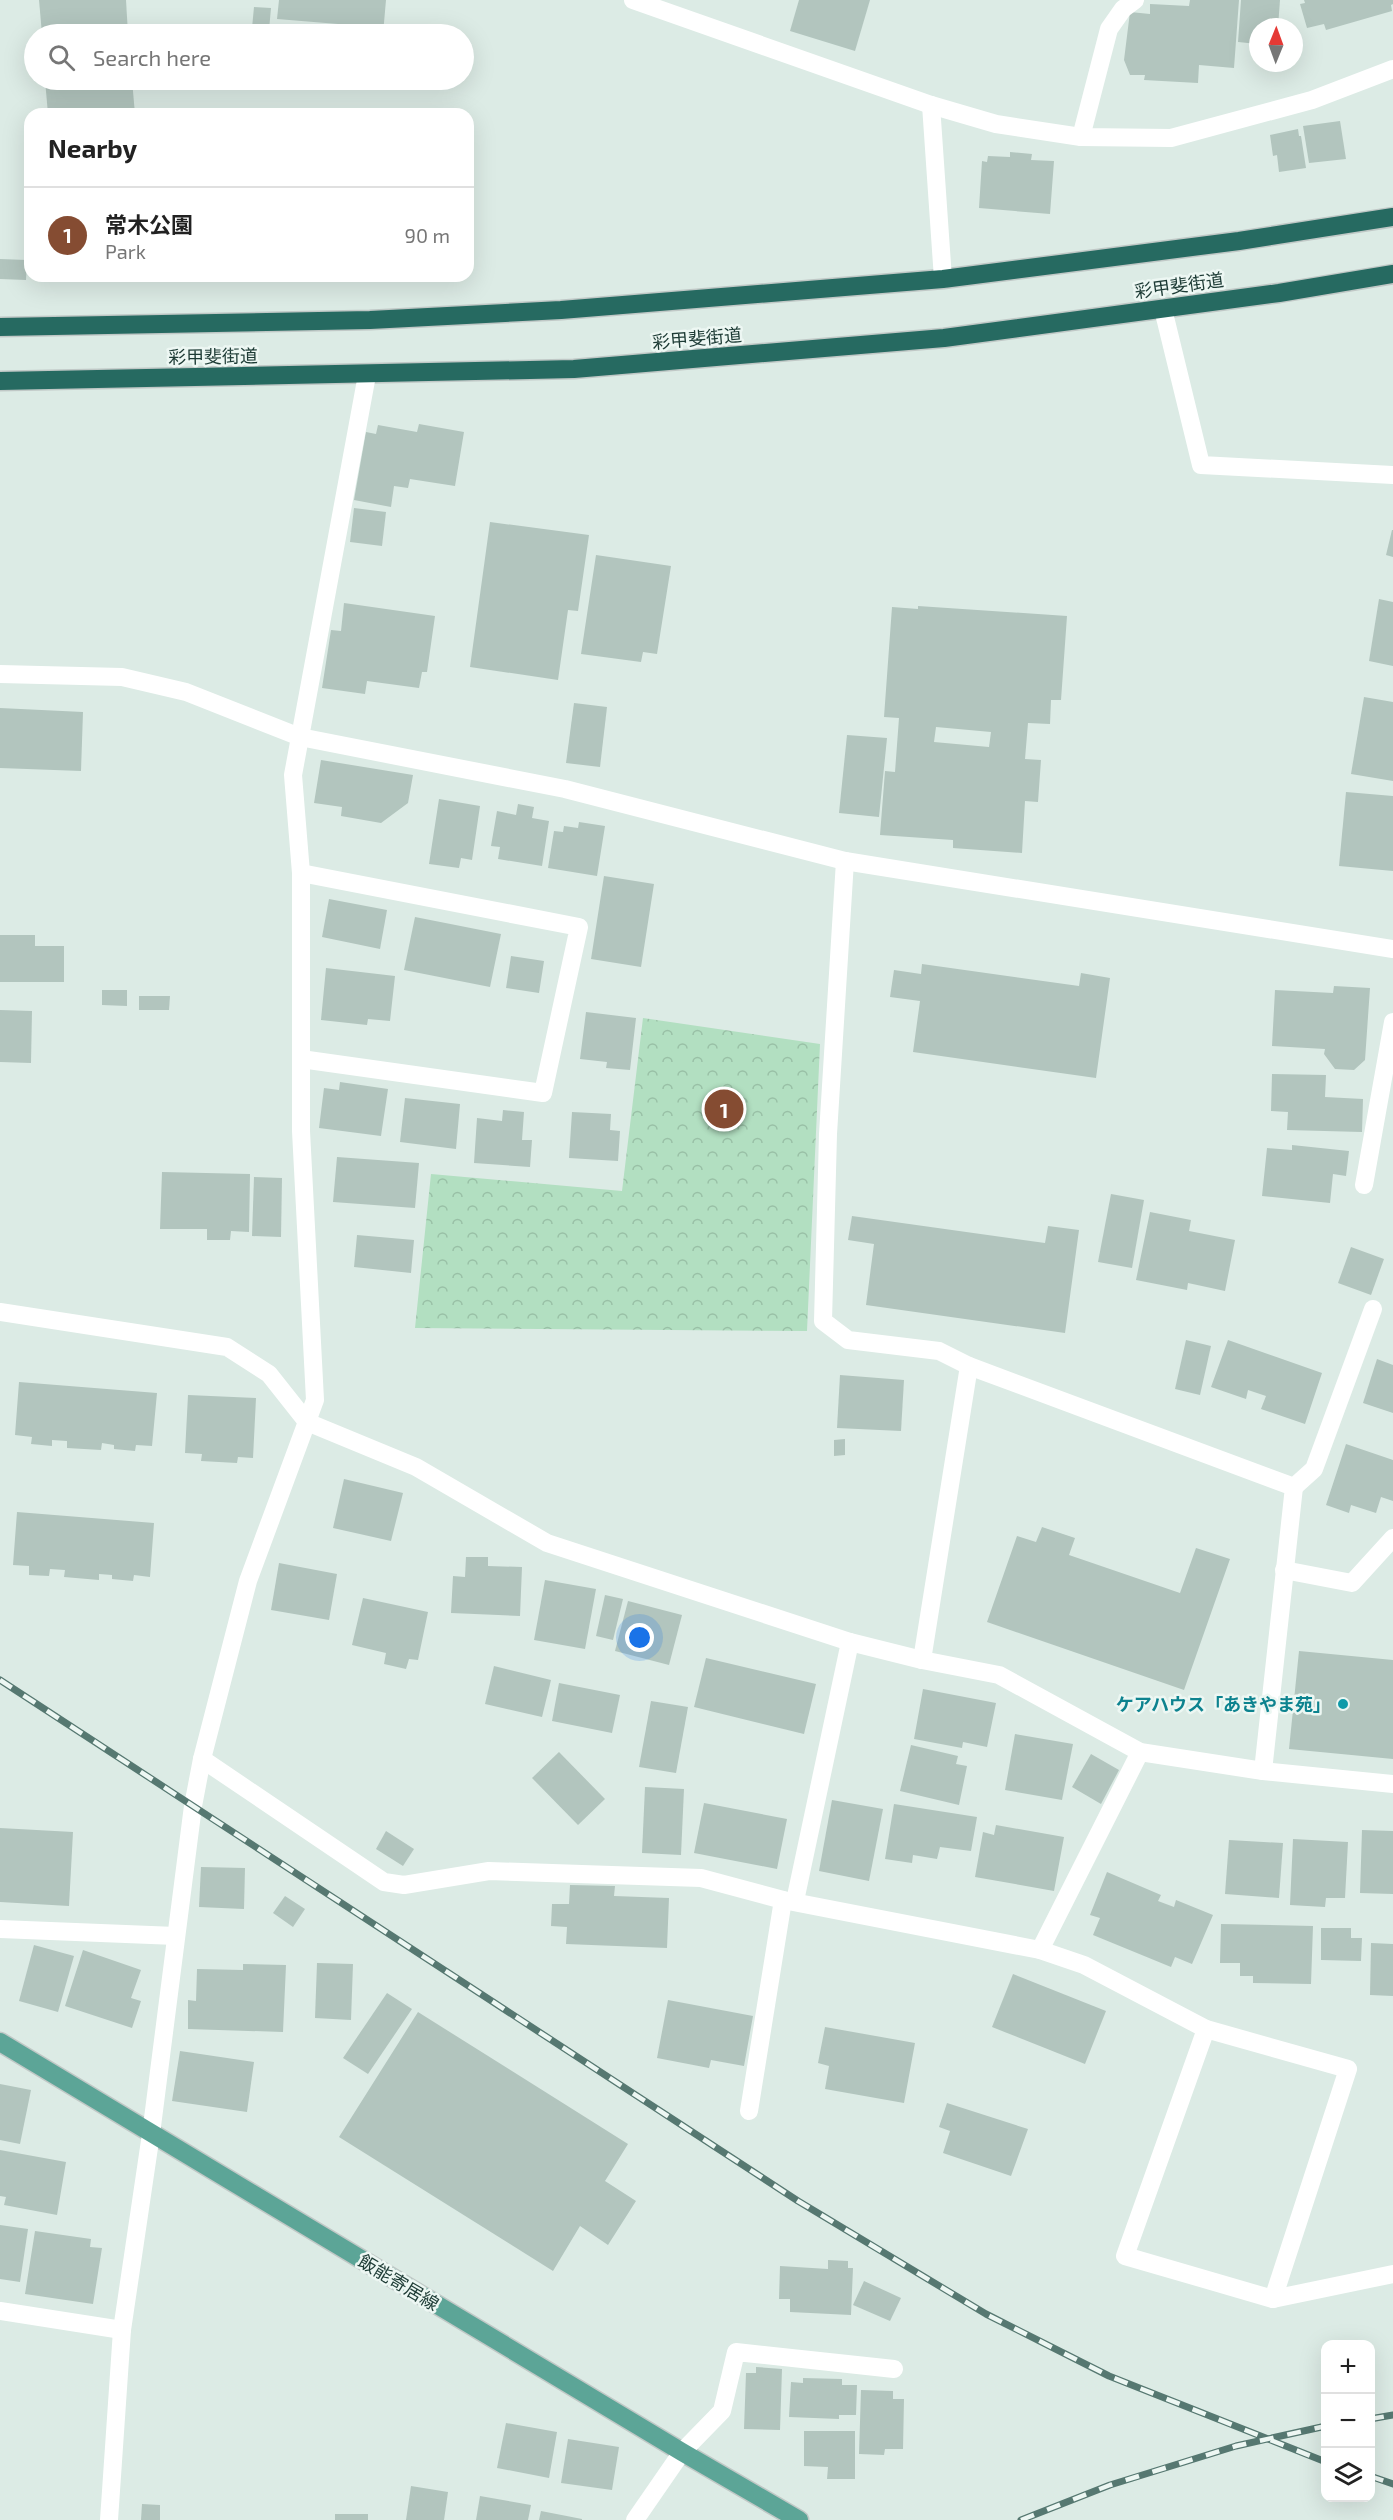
<!DOCTYPE html>
<meta charset="utf-8">
<style>
body{margin:0;font-family:"Exo 2","Noto Sans JP",sans-serif;background:#f6f6f6;color:#222}
.controls{position:absolute;right:18px;bottom:18px;display:grid;overflow:hidden;border-radius:12px;box-shadow:0 6px 24px #0002}
.controls button{width:54px;height:54px;display:grid;place-items:center;padding:0;border:0;border-bottom:2px solid #e0e0e0;background:#fff;color:#222;font:30px sans-serif}
.compass{position:absolute;left:1249px;top:18px;width:54px;height:54px;border-radius:50%;background:#fff;box-shadow:0 6px 24px #0002;rotate:1deg}
.you{position:absolute;left:640px;top:1638px;width:21px;height:21px;margin:-15px;border:4px solid #fff;border-radius:50%;background:#1a73e8;box-shadow:0 0 0 9px #1a73e833}
.badge{display:grid;place-items:center;width:39px;height:39px;border-radius:50%;background:#854c32;color:#fff;font-size:20px;font-weight:700}
.pin{position:absolute;translate:-50% -50%;border:3px solid #fff;box-shadow:0 2px 6px #0006}
.list{margin:0;padding:0;list-style:none}
h2{display:flex;justify-content:space-between;align-items:center;height:78px;margin:0;padding:0 24px;font-size:26px}
h2 small{font-size:20px;font-weight:400;color:#767676}
.list li{display:grid;grid-template-columns:39px 1fr auto;gap:18px;align-items:center;box-sizing:border-box;height:96px;padding:0 24px;border-top:2px solid #e0e0e0}
.list b{display:block;font-size:22px;white-space:nowrap}
.list p{margin:0;font-size:20px;white-space:nowrap;color:#767676}
.list em{font-size:20px;font-style:normal;color:#767676}
.icon{flex:none;width:33px;height:33px;fill:none;stroke:currentColor;stroke-width:2;stroke-linecap:round;stroke-linejoin:round}
.map{position:relative;flex:none;width:1393px;height:2520px;overflow:hidden}
.search{position:absolute;background:#fff;box-shadow:0 6px 24px #0002;left:24px;top:24px;width:450px;height:66px;display:flex;align-items:center;gap:15px;box-sizing:border-box;padding:0 21px;border-radius:33px;color:#767676;font-size:22px}
.panel{position:absolute;background:#fff;box-shadow:0 6px 24px #0002;left:24px;top:108px;width:450px;height:174px;border-radius:18px}
.map>svg:first-child{display:block}
.park{fill:url(#park-crowns)}
.building{fill:#b2c5be;fill-rule:evenodd}
.lines{fill:none;stroke-linecap:round;stroke-linejoin:round}
.primary-casing{stroke:#c0c8c6;stroke-width:21}
.highway-casing{stroke:#c0c8c6;stroke-width:21}
.lane{stroke:#fff;stroke-width:18}
.street{stroke:#fff;stroke-width:18}
.primary{stroke:#5ca597;stroke-width:18}
.highway{stroke:#266a61;stroke-width:18}
.rail-casing{stroke:#567871;stroke-width:7}
.rail{stroke:#edf7f3;stroke-width:4.5;stroke-dasharray:14;stroke-linecap:butt}
.culture-dot{fill:#0f9aa8;stroke:#edf7f3;stroke-width:2}
.labels{text-anchor:middle;dominant-baseline:central;stroke-width:5;stroke-linejoin:round;paint-order:stroke}
.street-label{font-size:18px;fill:#1d3b35;stroke:#edf7f3}
.culture-label{font-size:18px;font-weight:bold;fill:#0d838f;stroke:#edf7f3;text-anchor:end}
</style>
<div class="map">
<svg width="1393" height="2520" viewBox="0 0 1393 2520">
<defs>
<pattern id="park-crowns" width="20" height="18" patternUnits="userSpaceOnUse" patternTransform="scale(1.5)"><rect width="20" height="18" fill="#b2dfc1"/><path d="M2 6a3 3 0 1 1 6 0M12 15a3 3 0 1 1 6 0" fill="none" stroke="#99c0a6"/></pattern>
</defs>
<rect width="100%" height="100%" fill="#dcebe5"/>
<path class="park" d="M 643,1018 L 820,1044 L 807,1331 L 415,1328 L 431,1174 L 622,1191 Z"/>
<g class="building">
<path d="M 39,0 L 126,0 L 128,34 L 42,34 Z"/>
<path d="M 279,0 L 386,0 L 383,34 L 337,31 L 338,24 L 277,19 Z"/>
<path d="M 799,0 L 870,0 L 855,51 L 790,31 Z"/>
<path d="M 1190,0 L 1239,0 L 1234,68 L 1199,65 L 1198,83 L 1144,80 L 1145,75 L 1130,75 L 1124,60 L 1130,12 L 1150,14 L 1150,4 L 1189,6 Z"/>
<path d="M 1241,0 L 1280,0 L 1278,27 L 1258,27 L 1258,44 L 1238,42 Z"/>
<path d="M 1304,0 L 1393,0 L 1393,4 L 1391,5 L 1392,11 L 1326,30 L 1324,24 L 1307,28 L 1300,4 L 1305,3 Z"/>
<path d="M 254,7 L 271,8 L 269,30 L 252,28 Z"/>
<path d="M 45,80 L 132,80 L 135,114 L 48,114 Z"/>
<path d="M 1340,121 L 1346,159 L 1309,163 L 1303,126 Z"/>
<path d="M 1298,129 L 1299,136 L 1301,136 L 1306,168 L 1279,172 L 1277,155 L 1273,156 L 1270,135 Z"/>
<path d="M 1010,152 L 1032,154 L 1031,160 L 1054,161 L 1050,214 L 979,208 L 982,161 L 987,162 L 988,156 L 1010,157 Z"/>
<path d="M 0,259 L 27,260 L 26,280 L 0,279 Z"/>
<path d="M 419,424 L 464,432 L 455,486 L 410,479 L 408,488 L 394,486 L 391,507 L 354,500 L 366,432 L 376,434 L 378,425 L 417,432 Z"/>
<path d="M 354,508 L 386,512 L 382,546 L 350,542 Z"/>
<path d="M 490,522 L 589,535 L 578,611 L 568,610 L 558,680 L 470,667 Z"/>
<path d="M 1392,530 L 1393,530 L 1393,557 L 1386,555 Z"/>
<path d="M 596,555 L 671,566 L 657,654 L 643,652 L 641,662 L 581,654 Z"/>
<path d="M 1379,599 L 1393,602 L 1393,666 L 1369,661 Z"/>
<path d="M 344,603 L 435,616 L 427,672 L 422,672 L 419,688 L 367,681 L 365,694 L 322,688 L 331,630 L 341,631 Z"/>
<path d="M 918,606 L 1067,616 L 1061,700 L 1051,700 L 1050,724 L 1028,723 L 1025,759 L 1041,760 L 1038,802 L 1025,801 L 1022,853 L 953,848 L 953,840 L 880,835 L 885,771 L 895,772 L 899,718 L 884,717 L 892,607 L 918,609 ZM 936,727 L 991,732 L 989,747 L 934,742 Z"/>
<path d="M 1364,697 L 1393,702 L 1393,781 L 1351,774 Z"/>
<path d="M 574,703 L 607,707 L 600,767 L 566,763 Z"/>
<path d="M 0,708 L 83,712 L 81,771 L 0,768 Z"/>
<path d="M 847,735 L 887,738 L 879,817 L 839,813 Z"/>
<path d="M 321,760 L 413,775 L 408,803 L 381,823 L 341,816 L 342,807 L 314,803 Z"/>
<path d="M 1346,792 L 1393,796 L 1393,871 L 1339,866 Z"/>
<path d="M 439,799 L 480,806 L 472,860 L 461,858 L 459,868 L 429,864 Z"/>
<path d="M 518,804 L 534,807 L 532,818 L 549,821 L 542,866 L 498,859 L 500,847 L 491,846 L 497,811 L 516,815 Z"/>
<path d="M 579,822 L 605,826 L 597,876 L 548,868 L 554,831 L 563,832 L 564,826 L 578,828 Z"/>
<path d="M 604,876 L 654,884 L 641,967 L 591,959 Z"/>
<path d="M 329,899 L 387,910 L 380,949 L 322,937 Z"/>
<path d="M 415,917 L 501,934 L 490,987 L 404,970 Z"/>
<path d="M 0,935 L 35,935 L 35,946 L 64,946 L 64,982 L 0,982 Z"/>
<path d="M 511,956 L 544,961 L 539,993 L 506,988 Z"/>
<path d="M 922,964 L 1079,986 L 1081,973 L 1110,978 L 1096,1078 L 913,1052 L 920,1001 L 890,997 L 894,970 L 921,974 Z"/>
<path d="M 326,968 L 395,976 L 390,1021 L 368,1019 L 367,1025 L 321,1020 Z"/>
<path d="M 1334,986 L 1370,988 L 1365,1060 L 1354,1070 L 1335,1069 L 1324,1054 L 1325,1049 L 1272,1046 L 1275,990 L 1333,993 Z"/>
<path d="M 102,990 L 127,990 L 127,1006 L 102,1005 Z"/>
<path d="M 139,996 L 170,996 L 169,1010 L 139,1010 Z"/>
<path d="M 0,1010 L 32,1011 L 31,1063 L 0,1062 Z"/>
<path d="M 586,1012 L 636,1018 L 630,1070 L 606,1068 L 607,1062 L 580,1059 Z"/>
<path d="M 1272,1074 L 1326,1075 L 1325,1097 L 1363,1099 L 1362,1132 L 1287,1130 L 1288,1112 L 1271,1111 Z"/>
<path d="M 340,1082 L 388,1089 L 381,1136 L 319,1128 L 324,1088 L 339,1090 Z"/>
<path d="M 405,1098 L 460,1104 L 456,1149 L 400,1142 Z"/>
<path d="M 503,1110 L 524,1112 L 522,1140 L 532,1140 L 530,1167 L 474,1163 L 477,1118 L 502,1121 Z"/>
<path d="M 572,1112 L 611,1114 L 610,1130 L 620,1131 L 618,1161 L 569,1158 Z"/>
<path d="M 1292,1145 L 1349,1151 L 1346,1176 L 1333,1174 L 1330,1203 L 1262,1196 L 1267,1148 L 1292,1150 Z"/>
<path d="M 337,1157 L 419,1163 L 415,1208 L 333,1202 Z"/>
<path d="M 162,1172 L 250,1174 L 249,1232 L 231,1231 L 230,1240 L 207,1240 L 207,1229 L 160,1229 Z"/>
<path d="M 254,1177 L 282,1178 L 281,1237 L 252,1236 Z"/>
<path d="M 1111,1194 L 1144,1200 L 1132,1268 L 1098,1262 Z"/>
<path d="M 1150,1212 L 1191,1220 L 1189,1231 L 1235,1240 L 1225,1291 L 1188,1283 L 1187,1290 L 1136,1280 Z"/>
<path d="M 852,1216 L 1045,1243 L 1048,1226 L 1079,1230 L 1065,1333 L 866,1305 L 874,1244 L 848,1240 Z"/>
<path d="M 357,1235 L 414,1240 L 411,1273 L 354,1267 Z"/>
<path d="M 1351,1247 L 1384,1259 L 1371,1295 L 1338,1283 Z"/>
<path d="M 1186,1340 L 1211,1346 L 1200,1395 L 1175,1389 Z"/>
<path d="M 1228,1340 L 1322,1373 L 1305,1424 L 1261,1409 L 1266,1396 L 1248,1390 L 1246,1399 L 1211,1387 Z"/>
<path d="M 1377,1359 L 1393,1365 L 1393,1413 L 1363,1403 Z"/>
<path d="M 840,1375 L 904,1380 L 901,1431 L 837,1428 Z"/>
<path d="M 19,1382 L 157,1393 L 152,1446 L 136,1445 L 135,1451 L 114,1449 L 114,1445 L 102,1443 L 101,1450 L 67,1448 L 67,1441 L 52,1440 L 52,1446 L 31,1444 L 32,1437 L 15,1435 Z"/>
<path d="M 188,1395 L 256,1398 L 253,1458 L 238,1457 L 237,1463 L 201,1461 L 202,1454 L 185,1453 Z"/>
<path d="M 845,1439 L 845,1455 L 834,1456 L 834,1440 Z"/>
<path d="M 1346,1444 L 1393,1460 L 1393,1501 L 1381,1497 L 1376,1513 L 1351,1505 L 1349,1513 L 1326,1505 Z"/>
<path d="M 344,1479 L 403,1493 L 391,1541 L 333,1528 Z"/>
<path d="M 17,1512 L 154,1523 L 150,1577 L 134,1575 L 133,1581 L 112,1579 L 112,1575 L 99,1574 L 99,1580 L 64,1577 L 65,1570 L 50,1569 L 49,1576 L 29,1575 L 29,1566 L 13,1565 Z"/>
<path d="M 1042,1527 L 1075,1538 L 1069,1555 L 1180,1593 L 1196,1548 L 1230,1559 L 1184,1690 L 987,1622 L 1017,1536 L 1036,1542 Z"/>
<path d="M 466,1557 L 488,1557 L 488,1566 L 522,1567 L 520,1616 L 451,1613 L 453,1576 L 465,1577 Z"/>
<path d="M 279,1563 L 337,1574 L 329,1620 L 271,1610 Z"/>
<path d="M 545,1580 L 596,1589 L 585,1649 L 534,1640 Z"/>
<path d="M 605,1595 L 623,1599 L 613,1640 L 596,1636 Z"/>
<path d="M 363,1598 L 428,1612 L 418,1660 L 409,1659 L 406,1669 L 384,1664 L 386,1653 L 352,1645 Z"/>
<path d="M 628,1601 L 682,1615 L 669,1665 L 615,1651 Z"/>
<path d="M 1299,1651 L 1393,1660 L 1393,1759 L 1289,1749 Z"/>
<path d="M 706,1658 L 816,1684 L 804,1734 L 694,1707 Z"/>
<path d="M 494,1666 L 551,1680 L 542,1717 L 485,1704 Z"/>
<path d="M 559,1683 L 620,1695 L 612,1733 L 552,1721 Z"/>
<path d="M 923,1689 L 996,1703 L 987,1747 L 963,1742 L 962,1748 L 914,1739 Z"/>
<path d="M 651,1701 L 688,1707 L 676,1773 L 639,1767 Z"/>
<path d="M 1015,1734 L 1073,1744 L 1062,1800 L 1005,1790 Z"/>
<path d="M 911,1745 L 958,1756 L 956,1764 L 967,1766 L 959,1805 L 900,1791 Z"/>
<path d="M 559,1752 L 605,1799 L 578,1825 L 532,1778 Z"/>
<path d="M 1091,1754 L 1119,1770 L 1101,1804 L 1072,1787 Z"/>
<path d="M 645,1787 L 684,1789 L 681,1855 L 642,1853 Z"/>
<path d="M 832,1800 L 883,1809 L 869,1881 L 819,1871 Z"/>
<path d="M 704,1803 L 787,1819 L 777,1869 L 694,1853 Z"/>
<path d="M 894,1804 L 977,1817 L 971,1851 L 940,1847 L 937,1859 L 913,1855 L 912,1863 L 885,1859 Z"/>
<path d="M 996,1825 L 1064,1837 L 1054,1891 L 975,1877 L 983,1832 L 994,1835 Z"/>
<path d="M 0,1828 L 73,1832 L 69,1906 L 0,1902 Z"/>
<path d="M 1362,1830 L 1393,1831 L 1393,1894 L 1360,1893 Z"/>
<path d="M 386,1831 L 414,1849 L 403,1866 L 376,1849 Z"/>
<path d="M 1293,1839 L 1348,1842 L 1345,1898 L 1326,1898 L 1325,1907 L 1290,1905 Z"/>
<path d="M 1229,1840 L 1283,1843 L 1279,1898 L 1225,1894 Z"/>
<path d="M 201,1867 L 245,1868 L 244,1909 L 199,1907 Z"/>
<path d="M 1107,1872 L 1161,1895 L 1158,1901 L 1174,1907 L 1176,1900 L 1213,1915 L 1192,1964 L 1175,1957 L 1171,1967 L 1093,1935 L 1100,1918 L 1090,1915 Z"/>
<path d="M 570,1885 L 615,1886 L 614,1896 L 669,1898 L 667,1948 L 566,1944 L 567,1927 L 551,1926 L 552,1904 L 569,1904 Z"/>
<path d="M 285,1896 L 305,1909 L 293,1927 L 273,1913 Z"/>
<path d="M 1221,1924 L 1313,1926 L 1311,1984 L 1253,1983 L 1253,1976 L 1240,1976 L 1240,1963 L 1220,1963 Z"/>
<path d="M 1321,1928 L 1351,1928 L 1351,1938 L 1362,1938 L 1361,1961 L 1321,1960 Z"/>
<path d="M 1371,1943 L 1393,1944 L 1393,1996 L 1370,1995 Z"/>
<path d="M 34,1945 L 74,1956 L 58,2012 L 19,2001 Z"/>
<path d="M 83,1950 L 141,1970 L 131,1998 L 141,2001 L 132,2028 L 65,2006 Z"/>
<path d="M 317,1963 L 353,1964 L 351,2020 L 315,2018 Z"/>
<path d="M 243,1964 L 286,1965 L 283,2032 L 188,2029 L 188,2000 L 196,2001 L 197,1969 L 243,1970 Z"/>
<path d="M 1013,1974 L 1106,2011 L 1085,2064 L 992,2027 Z"/>
<path d="M 387,1993 L 412,2009 L 368,2074 L 343,2058 Z"/>
<path d="M 668,2000 L 753,2016 L 744,2066 L 711,2060 L 709,2068 L 657,2058 Z"/>
<path d="M 418,2012 L 628,2144 L 605,2181 L 636,2201 L 608,2245 L 580,2226 L 553,2271 L 339,2137 Z"/>
<path d="M 825,2027 L 915,2043 L 904,2103 L 825,2089 L 829,2066 L 818,2063 Z"/>
<path d="M 180,2051 L 254,2062 L 247,2112 L 172,2101 Z"/>
<path d="M 0,2084 L 31,2090 L 20,2144 L 0,2140 Z"/>
<path d="M 947,2103 L 1028,2129 L 1011,2176 L 943,2153 L 950,2131 L 939,2127 Z"/>
<path d="M 0,2150 L 66,2162 L 57,2215 L 4,2205 L 6,2197 L 0,2196 Z"/>
<path d="M 0,2225 L 28,2229 L 20,2282 L 0,2279 Z"/>
<path d="M 35,2231 L 91,2239 L 90,2247 L 102,2248 L 93,2304 L 25,2294 Z"/>
<path d="M 828,2260 L 848,2261 L 848,2268 L 853,2268 L 851,2315 L 790,2312 L 790,2299 L 779,2299 L 780,2266 L 828,2269 Z"/>
<path d="M 864,2281 L 901,2298 L 890,2321 L 853,2305 Z"/>
<path d="M 756,2367 L 782,2369 L 780,2430 L 744,2429 L 746,2373 L 756,2373 Z"/>
<path d="M 803,2378 L 842,2379 L 842,2385 L 857,2385 L 856,2415 L 839,2415 L 839,2419 L 789,2417 L 791,2382 L 803,2383 Z"/>
<path d="M 861,2390 L 893,2391 L 893,2399 L 904,2399 L 903,2449 L 885,2449 L 884,2455 L 859,2454 Z"/>
<path d="M 506,2423 L 557,2432 L 549,2478 L 497,2468 Z"/>
<path d="M 804,2431 L 855,2431 L 855,2479 L 827,2479 L 828,2467 L 804,2466 Z"/>
<path d="M 568,2439 L 619,2447 L 612,2490 L 561,2483 Z"/>
<path d="M 411,2486 L 448,2492 L 444,2520 L 406,2520 Z"/>
<path d="M 480,2496 L 531,2505 L 528,2520 L 476,2520 Z"/>
<path d="M 142,2504 L 160,2505 L 160,2520 L 141,2520 Z"/>
<path d="M 541,2511 L 582,2519 L 582,2520 L 539,2520 Z"/>
<rect x="335" y="2514" width="33" height="6"/>
</g>
<g class="lines">
<g class="primary-casing">
<path id="primary" d="M 0,2042 L 682,2452 L 799,2520"/>
</g>
<g class="highway-casing">
<g id="highway">
<path d="M 0,327 L 370,320 L 561,310 L 943,279 L 1239,241 L 1393,217"/>
<path d="M 0,381 L 574,369 L 944,338 L 1279,293 L 1393,274"/>
</g>
</g>
<g class="lane">
<path d="M 1081,137 L 1109,29 L 1123,9 L 1135,0"/>
<path d="M 1163,309 L 1201,465 L 1393,475"/>
<path d="M 301,873 L 579,927 L 543,1093 L 301,1059"/>
<path d="M 1364,1185 L 1393,1022"/>
<path d="M 1294,1487 L 1314,1469 L 1373,1309"/>
<path d="M 1284,1570 L 1352,1583 L 1393,1538"/>
<path d="M 795,1901 L 850,1642"/>
<path d="M 1206,2029 L 1125,2256 L 1273,2299"/>
<path d="M 749,2111 L 783,1900"/>
<path d="M 0,2311 L 122,2330"/>
<path d="M 682,2452 L 722,2411 L 736,2352 L 894,2369"/>
</g>
<g class="street">
<path d="M 633,0 L 931,105 L 996,124 L 1081,137 L 1171,138 L 1312,100 L 1393,69"/>
<path d="M 931,105 L 943,279"/>
<path d="M 0,674 L 122,677 L 186,692 L 300,737 L 565,789 L 845,861 L 1393,949"/>
<path d="M 845,861 L 828,1134 L 823,1321 L 848,1340 L 939,1351 L 969,1366 L 1294,1487 L 1263,1771"/>
<path d="M 0,1312 L 227,1347 L 269,1374 L 307,1422 L 416,1467 L 547,1543 L 850,1642 L 922,1660 L 999,1675 L 1140,1752 L 1263,1771 L 1393,1784"/>
<path d="M 922,1660 L 969,1366"/>
<path d="M 202,1759 L 384,1882 L 404,1885 L 489,1871 L 701,1878 L 783,1900 L 1040,1950 L 1084,1965 L 1206,2029 L 1348,2069 L 1273,2299 L 1393,2274"/>
<path d="M 0,1929 L 176,1936"/>
<path d="M 1040,1950 L 1140,1752"/>
<path d="M 109,2520 L 122,2330 L 151,2134 L 193,1806 L 202,1759 L 248,1581 L 315,1400 L 301,1131 L 301,873 L 293,775 L 367,375"/>
<path d="M 635,2520 L 682,2452"/>
</g>
<use href="#primary" class="primary"/>
<use href="#highway" class="highway"/>
<g class="rail-casing">
<g id="rail">
<path d="M 0,1680 L 798,2201 L 986,2314 L 1109,2376 L 1326,2462"/>
<path d="M 1370,2419 L 1393,2415"/>
<path d="M 1370,2476 L 1393,2484"/>
<path d="M 1021,2520 L 1110,2485 L 1236,2446 L 1326,2426"/>
</g>
</g>
<use href="#rail" class="rail"/>
</g>
<circle class="culture-dot" cx="1343" cy="1704" r="6"/>
<g class="labels">
<g class="street-label">
<text transform="translate(1179 285) rotate(-8)">彩甲斐街道</text>
<text transform="translate(697 338) rotate(-5)">彩甲斐街道</text>
<text transform="translate(213 356) rotate(-1)">彩甲斐街道</text>
<text transform="translate(399 2282) rotate(31)">飯能寄居線</text>
</g>
<g class="culture-label">
<text x="1331" y="1704">ケアハウス「あきやま苑」</text>
</g>
</g>
</svg>
<div class="controls">
<button>+</button>
<button>−</button>
<button><svg class="icon" aria-label="layers" viewBox="0 0 24 24"><path d="M12 4l9 5-9 5-9-5zM3 14l9 5 9-5"/></svg></button>
</div>
<svg class="compass" viewBox="-18 -18 36 36"><path d="M0-13l5 13h-10z" fill="#e53935"/><path d="M0 13l5-13h-10z" fill="#767676"/></svg>
<div class="you"></div>
<div class="pin badge" style="left:724px;top:1109px">1</div>
<div class="search"><svg class="icon" aria-label="search" viewBox="0 0 24 24"><circle cx="10" cy="10" r="6"/><path d="M15 15l6 6"/></svg>Search here</div>
<section class="panel">
<h2>Nearby<small></small></h2>
<ul class="list">
<li><span class="badge">1</span><div><b>常木公園</b><p>Park</p></div><em>90 m</em></li>
</ul>
</section>
</div>
